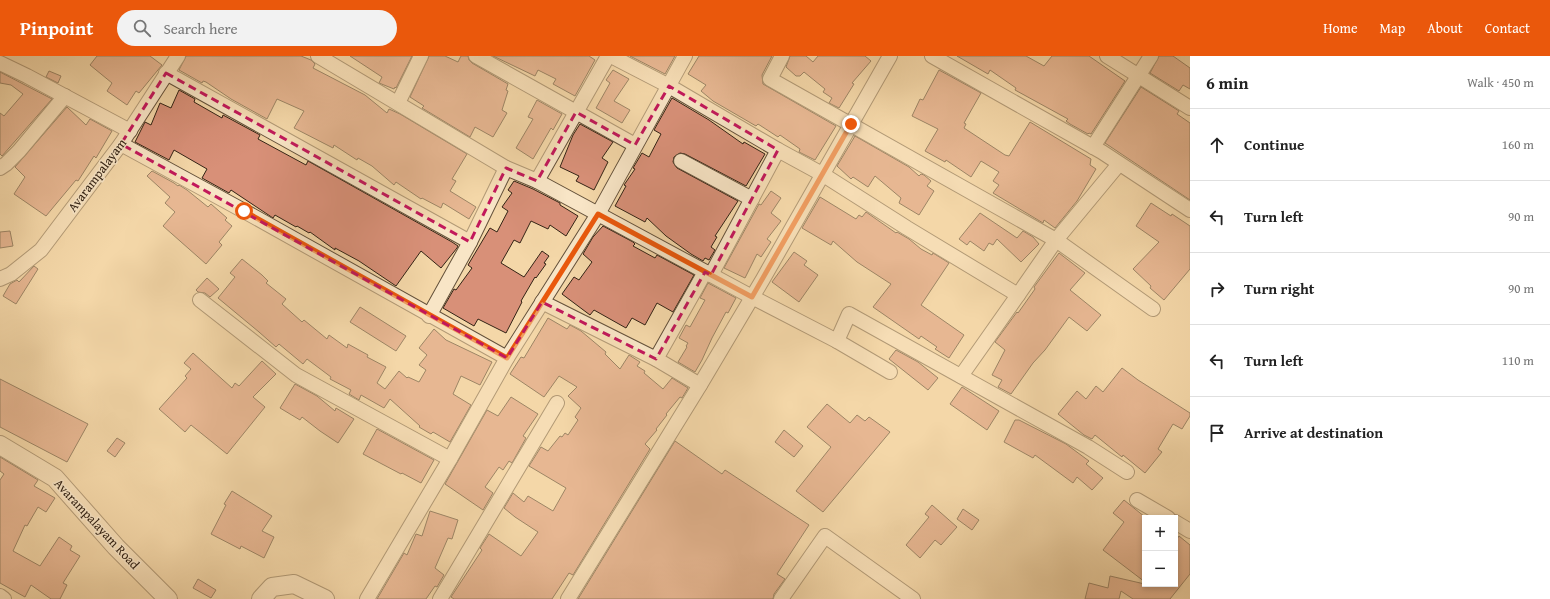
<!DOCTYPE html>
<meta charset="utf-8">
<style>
body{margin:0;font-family:"Gentium Book Plus",serif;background:#f2f2f2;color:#222}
.controls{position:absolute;right:12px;bottom:12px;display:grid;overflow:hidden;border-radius:0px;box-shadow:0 2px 6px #0003}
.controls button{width:36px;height:36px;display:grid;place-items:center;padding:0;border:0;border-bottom:1px solid #e0e0e0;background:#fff;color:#222;font:20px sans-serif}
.stop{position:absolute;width:12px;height:12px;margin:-9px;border:3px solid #ea580c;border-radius:50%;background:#fff}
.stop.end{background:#ea580c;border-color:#fff;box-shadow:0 1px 4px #0008}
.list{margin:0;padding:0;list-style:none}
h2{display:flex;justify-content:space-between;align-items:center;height:52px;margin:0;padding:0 16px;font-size:17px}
h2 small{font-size:13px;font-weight:400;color:#767676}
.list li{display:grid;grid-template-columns:26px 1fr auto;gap:12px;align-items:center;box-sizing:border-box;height:72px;padding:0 16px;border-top:1px solid #e0e0e0}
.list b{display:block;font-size:15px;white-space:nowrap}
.list em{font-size:13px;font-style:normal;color:#767676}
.icon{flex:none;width:22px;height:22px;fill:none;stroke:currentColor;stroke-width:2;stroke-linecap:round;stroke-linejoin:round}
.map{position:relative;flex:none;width:1190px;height:543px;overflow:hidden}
header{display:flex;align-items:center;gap:24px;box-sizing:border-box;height:56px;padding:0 20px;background:#ea580c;color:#fff}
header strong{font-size:19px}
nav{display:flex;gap:22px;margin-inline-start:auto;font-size:14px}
.search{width:280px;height:36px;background:#f2f2f2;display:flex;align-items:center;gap:10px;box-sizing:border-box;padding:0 14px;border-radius:22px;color:#767676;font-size:15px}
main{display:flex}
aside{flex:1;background:#fff}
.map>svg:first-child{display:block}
.building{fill:#d89078;stroke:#332315}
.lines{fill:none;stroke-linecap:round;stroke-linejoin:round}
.minor-casing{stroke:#63503a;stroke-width:16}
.tertiary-casing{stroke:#63503a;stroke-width:20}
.minor{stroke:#f8e5c6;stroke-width:14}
.tertiary{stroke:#f8e5c6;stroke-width:18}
.route{stroke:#ea580c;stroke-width:5}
.marked{fill:none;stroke:#c2185b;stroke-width:3;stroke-dasharray:8 5;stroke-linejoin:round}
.labels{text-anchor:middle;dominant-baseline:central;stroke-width:3;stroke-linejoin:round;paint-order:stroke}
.street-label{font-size:13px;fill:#332315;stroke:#f8e5c6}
</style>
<header>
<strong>Pinpoint</strong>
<div class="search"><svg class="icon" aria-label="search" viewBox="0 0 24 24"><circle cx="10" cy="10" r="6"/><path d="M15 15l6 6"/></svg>Search here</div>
<nav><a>Home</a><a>Map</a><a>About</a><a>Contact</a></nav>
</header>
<main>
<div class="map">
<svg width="1190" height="543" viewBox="0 0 1190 543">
<rect width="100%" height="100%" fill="#f4d7a8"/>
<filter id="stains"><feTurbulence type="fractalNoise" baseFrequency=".005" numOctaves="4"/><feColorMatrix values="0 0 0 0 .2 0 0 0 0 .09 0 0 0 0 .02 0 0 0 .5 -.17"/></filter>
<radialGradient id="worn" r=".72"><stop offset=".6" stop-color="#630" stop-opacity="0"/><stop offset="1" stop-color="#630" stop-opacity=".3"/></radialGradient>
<g class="building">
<path d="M 97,0 L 150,0 L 162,9 L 139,37 L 136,35 L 127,49 L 107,35 L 112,27 L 90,9 Z"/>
<path d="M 186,0 L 301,0 L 311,4 L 315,8 L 313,12 L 365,39 L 387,57 L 389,53 L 400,58 L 467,98 L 452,123 L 456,125 L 450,135 L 476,151 L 469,163 L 443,147 L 441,152 L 422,142 L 421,143 L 396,126 L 394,129 L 372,110 L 358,102 L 357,104 L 334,89 L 333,92 L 294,72 L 304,55 L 277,43 L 267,63 L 231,43 L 206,26 L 203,25 L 202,27 L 179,14 Z"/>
<path d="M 350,0 L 412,0 L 396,32 L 395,31 L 394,33 L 379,27 L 382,21 Z"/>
<path d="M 429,0 L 445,0 L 458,6 L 461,0 L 468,0 L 469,4 L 472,7 L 508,28 L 506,34 L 508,35 L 502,54 L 507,57 L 493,81 L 475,71 L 470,81 L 422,52 L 424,50 L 410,41 Z"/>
<path d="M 493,0 L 589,0 L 595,4 L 575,40 L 553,28 L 556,23 L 538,14 L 535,20 Z"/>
<path d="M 630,0 L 675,0 L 665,18 Z"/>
<path d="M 699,0 L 772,0 L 762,19 L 763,28 L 836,70 L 815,104 L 799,96 L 800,93 L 780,79 L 778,81 L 758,68 L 756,70 L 713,45 L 701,35 L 706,29 L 688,18 Z"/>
<path d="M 790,0 L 806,0 L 813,6 L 818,0 L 865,0 L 871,5 L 852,27 L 854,28 L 839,52 L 829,47 L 832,42 L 823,36 L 825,33 L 804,16 L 800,20 L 796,20 L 786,11 Z"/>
<path d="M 957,0 L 1026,0 L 1044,10 L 1052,0 L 1089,0 L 1125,25 L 1091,78 L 1089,77 L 1088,78 L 1070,68 L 1066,65 L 1068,63 L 1015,34 L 1016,32 L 990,14 L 988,18 Z"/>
<path d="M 1159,0 L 1173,0 L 1190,12 L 1190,33 L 1183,29 L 1179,35 L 1150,17 Z"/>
<path d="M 613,14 L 629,23 L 614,45 L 630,54 L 622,67 L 596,52 L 610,27 L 606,24 Z"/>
<path d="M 939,14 L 981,37 L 964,67 L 966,68 L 964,72 L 1005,99 L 1009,100 L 1030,66 L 1091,103 L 1090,109 L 1096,113 L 1077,145 L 1055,172 L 1044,164 L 1043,167 L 993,137 L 999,129 L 993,125 L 999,116 L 981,105 L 971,121 L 946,104 L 945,106 L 925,95 L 938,73 L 912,60 L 920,43 L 923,44 Z"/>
<path d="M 49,15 L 61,20 L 58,27 L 46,21 Z"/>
<path d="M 0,16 L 52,43 L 2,100 L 0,98 L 0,57 L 4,60 L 23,38 L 11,29 L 0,27 Z"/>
<path d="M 1141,31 L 1179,55 L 1177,58 L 1190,67 L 1190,144 L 1105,87 Z"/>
<path d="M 179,34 L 195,43 L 194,46 L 222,62 L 223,59 L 260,79 L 258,83 L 306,109 L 308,105 L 452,186 L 458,190 L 457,192 L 441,212 L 421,195 L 396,230 L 359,205 L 335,192 L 335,194 L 310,176 L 309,177 L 297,170 L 296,171 L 275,159 L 273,162 L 231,134 L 229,137 L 202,122 L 207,113 L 174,94 L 169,104 L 135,86 L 145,66 L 151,69 L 160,47 L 171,52 Z"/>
<path d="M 672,42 L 709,64 L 743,88 L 744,86 L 765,98 L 746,130 L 685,98 L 680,97 L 674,101 L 673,106 L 677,112 L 738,145 L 715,180 L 717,181 L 711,191 L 715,194 L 709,204 L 705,202 L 703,205 L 691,198 L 666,180 L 647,162 L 645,166 L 615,150 L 626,130 L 624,129 L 635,113 L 633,112 L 642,97 L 649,101 L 661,78 L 654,74 Z"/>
<path d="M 537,44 L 562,58 L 553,74 L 551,72 L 533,103 L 516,92 L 533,63 L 528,61 Z"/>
<path d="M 67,51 L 86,69 L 90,63 L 112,75 L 96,102 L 94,100 L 78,125 L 76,124 L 46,160 L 14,138 L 25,121 L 15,111 Z"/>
<path d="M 580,68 L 613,86 L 602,102 L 608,106 L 594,134 L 576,125 L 579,120 L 560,111 L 573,79 Z"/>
<path d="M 855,80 L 909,111 L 919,120 L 921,118 L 924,119 L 931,125 L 927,130 L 934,135 L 919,159 L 899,147 L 901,142 L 875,120 L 868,131 L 853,121 L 851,123 L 837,110 Z"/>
<path d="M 152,115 L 174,127 L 178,130 L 179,129 L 187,134 L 208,151 L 211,148 L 227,162 L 225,164 L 232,170 L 219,186 L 222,189 L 206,208 L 163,170 L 175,156 L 165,147 L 170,141 L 147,120 Z"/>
<path d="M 514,125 L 533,133 L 560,147 L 560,149 L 578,160 L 566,180 L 550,169 L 548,173 L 531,165 L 520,187 L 514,184 L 501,207 L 524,221 L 542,195 L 549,200 L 544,207 L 546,208 L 536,222 L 535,221 L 521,245 L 522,246 L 506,277 L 478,263 L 474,270 L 443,252 L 454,233 L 456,234 L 472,212 L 468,209 L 490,172 L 497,176 L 508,155 L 502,151 L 512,137 L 508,134 Z"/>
<path d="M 771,135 L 781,142 L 771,157 L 781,165 L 767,183 L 771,186 L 761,201 L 757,198 L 745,222 L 724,212 L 759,148 L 761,149 Z"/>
<path d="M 820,141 L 856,163 L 859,159 L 862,161 L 866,156 L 896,177 L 897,176 L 909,183 L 921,193 L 932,199 L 933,197 L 949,207 L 921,249 L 964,279 L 949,302 L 935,293 L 937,291 L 921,280 L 919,283 L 873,251 L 891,228 L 857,206 L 833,185 L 831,189 L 802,172 Z"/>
<path d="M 1151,147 L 1171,160 L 1172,158 L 1190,170 L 1190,213 L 1164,244 L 1150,232 L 1151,230 L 1133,213 L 1159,186 L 1136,170 Z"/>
<path d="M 980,157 L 1017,182 L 1023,175 L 1033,181 L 1039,188 L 1021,206 L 997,183 L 993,189 L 989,187 L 984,195 L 970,185 L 967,189 L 959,183 Z"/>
<path d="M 603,170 L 633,186 L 635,188 L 633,190 L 655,202 L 657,199 L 694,219 L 673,256 L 657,247 L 645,269 L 632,262 L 626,272 L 594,254 L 590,259 L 562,238 L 574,221 L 579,224 L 592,206 L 583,198 L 593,181 Z"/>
<path d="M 10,175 L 13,190 L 0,192 L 0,176 Z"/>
<path d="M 794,196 L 807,205 L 804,209 L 818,219 L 799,246 L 772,226 Z"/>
<path d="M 1059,197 L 1085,217 L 1070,234 L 1101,259 L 1087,275 L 1069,261 L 1045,294 L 1033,307 L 1011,338 L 998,331 L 1002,324 L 992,319 L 1005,294 L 995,286 L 1017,256 L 1018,257 L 1035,233 L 1034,231 Z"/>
<path d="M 242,203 L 262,219 L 268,225 L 266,227 L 286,243 L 282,248 L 302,266 L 304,264 L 327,283 L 329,279 L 347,292 L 348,288 L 368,299 L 367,301 L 386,311 L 377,327 L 385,333 L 399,315 L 407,322 L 408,321 L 419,326 L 426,314 L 419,309 L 427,299 L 419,292 L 434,273 L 446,284 L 492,306 L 480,329 L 461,320 L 453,338 L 471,349 L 450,386 L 433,376 L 431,378 L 419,371 L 420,370 L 390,343 L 384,352 L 361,339 L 359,344 L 349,338 L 351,334 L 330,323 L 331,321 L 307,303 L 303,308 L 279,288 L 276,291 L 259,276 L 218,242 L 235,221 L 230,217 Z"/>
<path d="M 34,210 L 38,213 L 16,248 L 3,240 L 10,228 L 17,224 L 19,226 Z"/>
<path d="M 207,222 L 219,233 L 210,241 L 205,237 L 198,236 L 196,234 Z"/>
<path d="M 708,227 L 736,242 L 728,257 L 726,256 L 712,282 L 702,304 L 695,316 L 678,306 L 687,291 L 686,290 L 688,287 L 679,282 L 686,269 L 690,271 L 705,244 L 700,242 Z"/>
<path d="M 360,251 L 406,280 L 396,295 L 350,266 Z"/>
<path d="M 548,262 L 567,273 L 570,269 L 581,275 L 606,296 L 605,298 L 620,313 L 629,299 L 640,306 L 637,310 L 645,315 L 644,317 L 663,333 L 672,322 L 688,332 L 682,342 L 680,341 L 666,358 L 667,359 L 656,373 L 657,374 L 645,388 L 650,393 L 573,519 L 569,517 L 552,543 L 454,543 L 451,541 L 482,494 L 480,492 L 489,478 L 521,500 L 538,476 L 515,461 L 504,452 L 513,437 L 524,446 L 528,440 L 553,455 L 566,432 L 529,410 L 541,391 L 548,395 L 560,380 L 562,381 L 565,377 L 568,379 L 578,364 L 575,361 L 581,352 L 568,340 L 577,331 L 559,320 L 544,341 L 510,318 L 521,301 L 524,302 Z"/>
<path d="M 896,294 L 918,306 L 938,322 L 928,334 L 889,303 Z"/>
<path d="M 193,297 L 232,332 L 235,327 L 239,330 L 262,305 L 276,318 L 253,341 L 265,351 L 227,398 L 191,369 L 185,376 L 159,353 L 187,322 L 185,320 L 191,313 L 184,307 Z"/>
<path d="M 1122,312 L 1138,324 L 1190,357 L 1190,360 L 1182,373 L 1173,368 L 1158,393 L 1162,396 L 1145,417 L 1123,399 L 1122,401 L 1095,379 L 1092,383 L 1084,379 L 1058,358 L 1077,335 L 1086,343 L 1096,330 L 1103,336 Z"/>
<path d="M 0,323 L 88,368 L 67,406 L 0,371 Z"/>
<path d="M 295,328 L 317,340 L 335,355 L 336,352 L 354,363 L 338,387 L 320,375 L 302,361 L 300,364 L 280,352 Z"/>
<path d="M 962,331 L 999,355 L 987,374 L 950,348 Z"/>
<path d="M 511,341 L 538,358 L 523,380 L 526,382 L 512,407 L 509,405 L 503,414 L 499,411 L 485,431 L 493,437 L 483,454 L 445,428 L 487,354 L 498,360 Z"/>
<path d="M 827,348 L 850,367 L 857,359 L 865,365 L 869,361 L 890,376 L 823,456 L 796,435 L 831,391 L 807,371 Z"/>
<path d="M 1015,364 L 1019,364 L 1066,388 L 1089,405 L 1086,408 L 1103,422 L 1092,434 L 1077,421 L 1073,427 L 1035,399 L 1033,402 L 1004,386 Z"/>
<path d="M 377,373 L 434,404 L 421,427 L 402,417 L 401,418 L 363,398 Z"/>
<path d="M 784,374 L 803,390 L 794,401 L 775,386 Z"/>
<path d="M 117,382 L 125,387 L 115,401 L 107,395 Z"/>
<path d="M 675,385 L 722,418 L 725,414 L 809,469 L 777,518 L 785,523 L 774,538 L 773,543 L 578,543 Z"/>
<path d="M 0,401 L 38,424 L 34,430 L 55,442 L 46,456 L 38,451 L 27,470 L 25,469 L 13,495 L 40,510 L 59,481 L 72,490 L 70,494 L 80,500 L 63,527 L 67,529 L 60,543 L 51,543 L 31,529 L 25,541 L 0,527 L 0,424 L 4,418 L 0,415 Z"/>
<path d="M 232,435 L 272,460 L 262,475 L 274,481 L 264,502 L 241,490 L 240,493 L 211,478 L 226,449 L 224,448 Z"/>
<path d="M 1124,444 L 1145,461 L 1145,526 L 1103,494 L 1124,466 L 1113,457 Z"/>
<path d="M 932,449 L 957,471 L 941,489 L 935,484 L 920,502 L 906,489 L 929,461 L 925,458 Z"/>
<path d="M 963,453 L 979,464 L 972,474 L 957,463 Z"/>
<path d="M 430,455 L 458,464 L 452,483 L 448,482 L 435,512 L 444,519 L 437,531 L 435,530 L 426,543 L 377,543 L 404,497 L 407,499 L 416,478 L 422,480 Z"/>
<path d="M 1179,480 L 1190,489 L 1190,518 L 1170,543 L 1133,543 L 1121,535 L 1119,543 L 1085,543 L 1089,527 L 1108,532 L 1110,520 L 1149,529 L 1148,528 L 1175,528 L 1175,486 Z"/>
<path d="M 198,523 L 216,534 L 211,542 L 193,532 Z"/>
</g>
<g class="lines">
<g class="minor-casing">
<g id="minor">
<path d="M 318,0 L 506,112 L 537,125 L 608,0"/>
<path d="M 476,0 L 635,89"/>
<path d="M 611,0 L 669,30 L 778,94 L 822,118 L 907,172 L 1018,239 L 961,320"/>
<path d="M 782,0 L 770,23 L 1056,184 L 1153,253"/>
<path d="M 932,0 L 1102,96 L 1190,154"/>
<path d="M 1107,0 L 1190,52"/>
<path d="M 0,7 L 27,20 L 130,75"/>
<path d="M 166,17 L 470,186 L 429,260"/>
<path d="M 398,47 L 421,0"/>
<path d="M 121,88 L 244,155 L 507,302 L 450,403 L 367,543"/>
<path d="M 1093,91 L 1151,0"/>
<path d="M 681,105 L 752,143"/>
<path d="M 0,112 L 6,108 L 19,95 L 65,40"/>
<path d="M 537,125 L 752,241 L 837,285 L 849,258 L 1088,391 L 1127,416"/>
<path d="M 470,186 L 506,112"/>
<path d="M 711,219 L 778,94"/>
<path d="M 0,223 L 11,218 L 41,194 L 121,88 L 178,0"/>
<path d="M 1018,239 L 1056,184 L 1119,108"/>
<path d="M 200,244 L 296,319 L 450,403"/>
<path d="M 542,246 L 656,303 L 700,329"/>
<path d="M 837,285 L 890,316"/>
<path d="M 507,302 L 598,158 L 685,0"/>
<path d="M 656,303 L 705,216"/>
<path d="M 1137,444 L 1168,462"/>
<path d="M 1175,466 L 1190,475"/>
<path d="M 0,540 L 4,543"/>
<path d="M 440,543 L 557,347"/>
<path d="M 568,543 L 700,329 L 763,223 L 890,0"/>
<path d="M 781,543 L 825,480 L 913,543"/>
</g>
</g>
<g class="tertiary-casing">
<g id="tertiary">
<path d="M 0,389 L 55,422 L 116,491 L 168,543"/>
<path d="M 261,543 L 272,531 L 294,528 L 325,543"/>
</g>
</g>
<use href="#minor" class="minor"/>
<use href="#tertiary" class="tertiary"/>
</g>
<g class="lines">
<path class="route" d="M 244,155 L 507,302 L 598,158 L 752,241 L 851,68"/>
</g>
<path d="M0 0H1190V543H0ZM 166,17 L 470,186 L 506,112 L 537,125 L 576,56 L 635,89 L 669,30 L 778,94 L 711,219 L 705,216 L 656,303 L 542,246 L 507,302 L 121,88 Z" fill="#f4d7a8" fill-opacity=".55" fill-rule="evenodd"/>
<path class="marked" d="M 166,17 L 470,186 L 506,112 L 537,125 L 576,56 L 635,89 L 669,30 L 778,94 L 711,219 L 705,216 L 656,303 L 542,246 L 507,302 L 121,88 Z"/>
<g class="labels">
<g class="street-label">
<text transform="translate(97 119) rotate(-53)">Avarampalayam</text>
<text transform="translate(97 468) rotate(47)">Avarampalayam Road</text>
</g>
</g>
<rect width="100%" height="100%" filter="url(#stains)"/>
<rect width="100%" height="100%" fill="url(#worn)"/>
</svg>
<div class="controls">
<button>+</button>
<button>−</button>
</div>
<div class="stop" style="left:244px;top:155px"></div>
<div class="stop end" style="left:851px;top:68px"></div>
</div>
<aside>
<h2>6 min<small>Walk · 450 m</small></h2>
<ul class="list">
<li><svg class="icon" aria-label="ahead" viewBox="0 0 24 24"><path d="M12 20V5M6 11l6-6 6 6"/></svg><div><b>Continue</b></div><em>160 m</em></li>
<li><svg class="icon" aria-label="left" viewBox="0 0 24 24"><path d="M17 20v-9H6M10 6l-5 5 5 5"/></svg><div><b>Turn left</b></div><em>90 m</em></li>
<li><svg class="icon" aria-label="right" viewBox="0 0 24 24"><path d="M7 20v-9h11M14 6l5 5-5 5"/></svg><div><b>Turn right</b></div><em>90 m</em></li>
<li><svg class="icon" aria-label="left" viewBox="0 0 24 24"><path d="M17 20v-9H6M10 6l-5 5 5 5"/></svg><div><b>Turn left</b></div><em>110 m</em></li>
<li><svg class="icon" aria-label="arrive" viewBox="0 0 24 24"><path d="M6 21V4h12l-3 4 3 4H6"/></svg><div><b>Arrive at destination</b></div></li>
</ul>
</aside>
</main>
